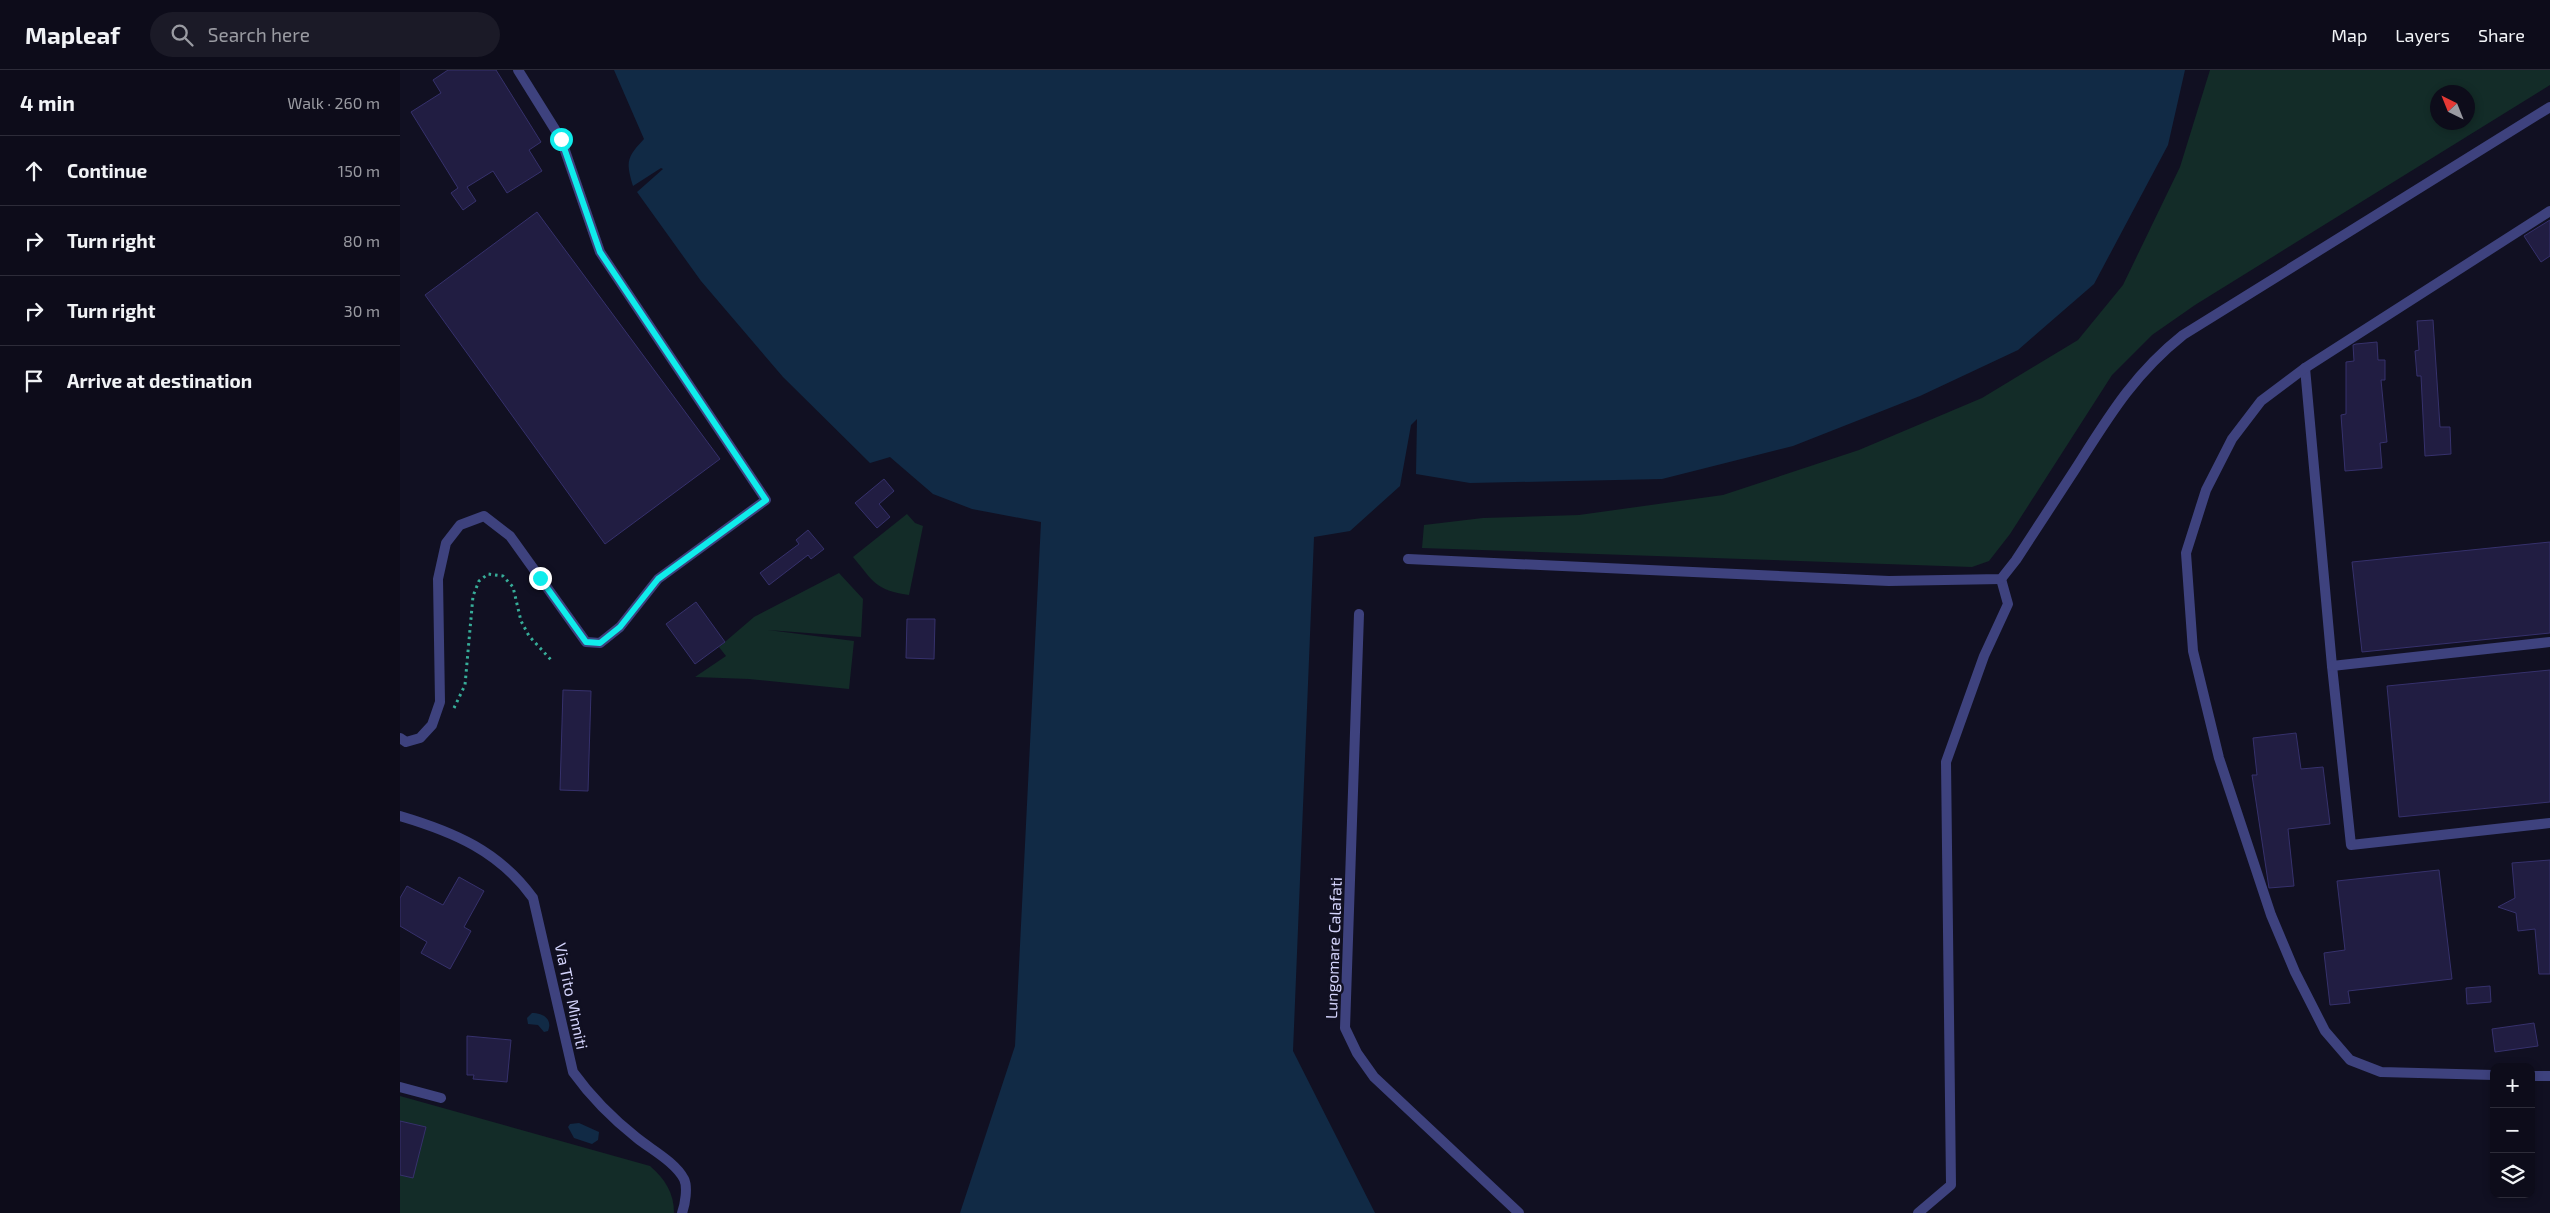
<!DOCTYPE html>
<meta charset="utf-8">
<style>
body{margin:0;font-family:"Exo 2",sans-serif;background:#1b1a27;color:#f1f3f6}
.controls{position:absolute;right:15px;bottom:15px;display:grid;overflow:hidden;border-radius:10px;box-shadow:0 2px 8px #0003}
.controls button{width:45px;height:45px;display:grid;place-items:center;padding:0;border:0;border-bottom:1px solid #2d2c39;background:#0d0c1a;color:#f1f3f6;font:25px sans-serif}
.compass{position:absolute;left:2030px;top:15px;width:45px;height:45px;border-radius:50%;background:#0d0c1a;box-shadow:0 2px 8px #0003;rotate:317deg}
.stop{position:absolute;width:15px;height:15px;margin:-11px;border:4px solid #10eceb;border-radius:50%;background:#fff}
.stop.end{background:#10eceb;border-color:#fff;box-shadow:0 1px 5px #0008}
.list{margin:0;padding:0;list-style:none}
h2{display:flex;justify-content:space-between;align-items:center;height:65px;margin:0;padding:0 20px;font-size:21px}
h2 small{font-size:16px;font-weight:400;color:#9a9ba2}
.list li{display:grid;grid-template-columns:32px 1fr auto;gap:15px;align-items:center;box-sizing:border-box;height:70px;padding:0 20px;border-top:1px solid #2d2c39}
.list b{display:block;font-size:19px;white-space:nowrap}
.list em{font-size:16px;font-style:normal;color:#9a9ba2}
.icon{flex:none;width:28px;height:28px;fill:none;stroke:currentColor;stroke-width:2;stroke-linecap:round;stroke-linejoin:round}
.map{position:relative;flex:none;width:2150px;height:1143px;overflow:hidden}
header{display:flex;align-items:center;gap:30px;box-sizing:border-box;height:70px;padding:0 25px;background:#0d0c1a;border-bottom:1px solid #2d2c39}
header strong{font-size:24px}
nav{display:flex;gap:28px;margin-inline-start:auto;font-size:18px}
.search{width:350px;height:45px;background:#1b1a27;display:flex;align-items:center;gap:12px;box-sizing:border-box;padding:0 18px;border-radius:28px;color:#9a9ba2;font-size:19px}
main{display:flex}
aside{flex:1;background:#0d0c1a}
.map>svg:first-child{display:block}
.green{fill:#132c28;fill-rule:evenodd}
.water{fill:#112a45}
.building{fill:#211d42;stroke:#36316c}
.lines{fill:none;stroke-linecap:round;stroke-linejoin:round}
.path{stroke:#37ad99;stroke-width:3;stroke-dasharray:2.5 4;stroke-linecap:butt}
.lane{stroke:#3e427e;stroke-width:10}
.street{stroke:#3e427e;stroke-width:10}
.route{stroke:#10eceb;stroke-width:6}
.labels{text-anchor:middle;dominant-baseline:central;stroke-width:5;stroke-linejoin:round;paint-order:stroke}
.street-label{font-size:16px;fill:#d4d4fc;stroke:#111022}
</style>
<header>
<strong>Mapleaf</strong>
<div class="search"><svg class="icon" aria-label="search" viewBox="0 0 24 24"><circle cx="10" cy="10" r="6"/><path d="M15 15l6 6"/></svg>Search here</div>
<nav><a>Map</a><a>Layers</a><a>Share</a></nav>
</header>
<main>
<aside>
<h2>4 min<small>Walk · 260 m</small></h2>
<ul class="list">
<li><svg class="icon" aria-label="ahead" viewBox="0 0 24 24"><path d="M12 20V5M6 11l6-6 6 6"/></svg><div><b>Continue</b></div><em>150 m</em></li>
<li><svg class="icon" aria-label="right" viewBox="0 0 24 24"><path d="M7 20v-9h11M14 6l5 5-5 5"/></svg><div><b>Turn right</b></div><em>80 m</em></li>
<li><svg class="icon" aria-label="right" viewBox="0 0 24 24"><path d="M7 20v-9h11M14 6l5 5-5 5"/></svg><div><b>Turn right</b></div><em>30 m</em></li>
<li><svg class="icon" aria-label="arrive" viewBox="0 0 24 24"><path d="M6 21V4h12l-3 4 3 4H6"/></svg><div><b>Arrive at destination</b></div></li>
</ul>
</aside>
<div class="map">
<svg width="2150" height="1143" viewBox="0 0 2150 1143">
<rect width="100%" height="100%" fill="#111022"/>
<g class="green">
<path d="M 1810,0 L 2150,0 L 2150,15 L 1795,235 L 1752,265 L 1712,305 L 1610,464 L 1589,491 L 1572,497 L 1022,478 L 1024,455 L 1083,448 L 1179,445 L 1323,425 L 1459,380 L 1582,328 L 1678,270 L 1723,215 L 1780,97 ZM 2068,22 L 2068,52 L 2038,52 L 2038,22 Z"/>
<path d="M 507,444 L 515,453 L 523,456 L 509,525 C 475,520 474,512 453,487 Z"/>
<path d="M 439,503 L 463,529 L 461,567 L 368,560 L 454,571 L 449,619 L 349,609 L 295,607 L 326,586 L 319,577 L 354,547 Z"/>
<path d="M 0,1026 L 250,1096 C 265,1109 274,1123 274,1143 L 0,1143 Z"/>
</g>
<g class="water">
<path d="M 214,0 L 1785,0 L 1768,75 L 1694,214 L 1618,280 L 1520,326 L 1393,376 L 1262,409 L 1070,413 L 1016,404 L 1017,349 L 1011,355 L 1000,416 L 950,461 L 914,467 L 893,981 L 975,1143 L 560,1143 L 615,976 L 641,452 L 572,439 L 533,424 L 490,387 L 470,393 L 383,307 L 301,211 L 237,122 L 263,99 L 261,98 L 233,116 C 226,92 226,88 244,69 Z"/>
<path d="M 132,943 C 143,943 153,949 148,961 L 144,962 L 138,955 L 128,954 L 127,948 Z"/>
<path d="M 179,1053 L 199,1062 L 198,1070 L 192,1074 L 174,1068 L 168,1057 L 170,1054 Z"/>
</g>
<g class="building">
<path d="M 48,0 L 96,0 L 141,72 L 129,80 L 142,101 L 107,123 L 93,101 L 67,117 L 76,131 L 63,140 L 51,123 L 58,118 L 11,42 L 41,23 L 33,10 Z"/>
<path d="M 137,142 L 320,389 L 205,474 L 25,225 Z"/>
<path d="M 2150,150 L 2150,186 L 2141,192 L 2124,166 Z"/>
<path d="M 2033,250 L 2040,357 L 2050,357 L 2051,384 L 2025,386 L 2021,306 L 2017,306 L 2015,281 L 2019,280 L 2017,251 Z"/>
<path d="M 1977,272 L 1978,290 L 1985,290 L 1985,310 L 1981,310 L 1987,372 L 1980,373 L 1982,398 L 1945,401 L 1941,345 L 1946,344 L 1946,292 L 1954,291 L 1953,275 L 1956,274 Z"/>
<path d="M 484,409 L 494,421 L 479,434 L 490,447 L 477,458 L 455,433 Z"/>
<path d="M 408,460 L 424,479 L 411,489 L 408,485 L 369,515 L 360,503 L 399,474 L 396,470 Z"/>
<path d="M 2150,472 L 2150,563 L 1962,582 L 1952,492 Z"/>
<path d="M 296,532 L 325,572 L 295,594 L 266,554 Z"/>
<path d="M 507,549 L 535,549 L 534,589 L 506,588 Z"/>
<path d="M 2150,600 L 2150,732 L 1999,747 L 1987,616 Z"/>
<path d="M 163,620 L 191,621 L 188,721 L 160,720 Z"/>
<path d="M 1896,663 L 1901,699 L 1923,697 L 1930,754 L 1888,759 L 1894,816 L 1869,818 L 1852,705 L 1857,705 L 1853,668 Z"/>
<path d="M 2150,790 L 2150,904 L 2139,904 L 2135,859 L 2118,861 L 2116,843 L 2098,837 L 2115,828 L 2112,793 Z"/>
<path d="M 2039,800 L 2052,909 L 1948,921 L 1950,933 L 1930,935 L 1924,883 L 1945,880 L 1937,811 Z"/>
<path d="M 59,807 L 84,821 L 64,857 L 71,861 L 50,899 L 21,883 L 27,872 L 0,856 L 0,828 L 7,816 L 43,835 Z"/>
<path d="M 2090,916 L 2091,932 L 2067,934 L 2066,918 Z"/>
<path d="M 2134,953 L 2138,976 L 2095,982 L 2092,959 Z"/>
<path d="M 67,966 L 111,970 L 107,1012 L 73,1009 L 74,1005 L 67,1005 Z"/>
<path d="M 0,1051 L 26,1057 L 13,1108 L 0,1105 Z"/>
</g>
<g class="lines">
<path class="path" d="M 54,638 L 65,615 L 73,526 L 79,511 L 88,504 L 103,506 L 113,517 L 121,551 L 129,566 L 153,592"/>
<g class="lane">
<path d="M 1905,298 L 1932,596 L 1951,775 L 2150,753"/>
<path d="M 959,544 L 945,958 L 957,983 L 974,1007 L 1119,1143"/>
<path d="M 1932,596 L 2150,572"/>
<path d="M 0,668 L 6,672 L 20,668 L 32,655 L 40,632 L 38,509 L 46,473 L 60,455 L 84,446 L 110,466 L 186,572 L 200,573 L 220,557 L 258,509 L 366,430 L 200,182 L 161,69 L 118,0"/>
<path d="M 2094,1005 L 1981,1002 L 1950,990 L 1925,961 L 1895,902 L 1871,845 L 1819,688 L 1793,581 L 1786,483 L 1806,420 L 1832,369 L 1861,331 L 1905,298 L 2150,141"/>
<path d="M 2131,1006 L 2150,1006"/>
<path d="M 1518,1143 L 1551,1115 L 1546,692 L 1584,586 L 1608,534 L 1601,509"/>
</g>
<g class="street">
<path d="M 1008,489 L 1489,511 L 1601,509 L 1616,490 C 1636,459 1656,429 1676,398 C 1709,346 1734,304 1783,265 L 2150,37"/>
<path d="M 0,746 C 54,762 99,781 133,828 L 173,1002 C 191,1027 213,1049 237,1068 C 252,1080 275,1092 284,1109 C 288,1117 285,1135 282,1143"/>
<path d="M 0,1017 L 41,1028"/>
</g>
</g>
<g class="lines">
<path class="route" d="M 140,508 L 186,572 L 200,573 L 220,557 L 258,509 L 366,430 L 200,182 L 161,69"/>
</g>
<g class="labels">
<g class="street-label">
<text transform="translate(933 878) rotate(-88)">Lungomare Calafati</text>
<text transform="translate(172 926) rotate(78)">Via Tito Minniti</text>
</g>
</g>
</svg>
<div class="controls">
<button>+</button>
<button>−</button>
<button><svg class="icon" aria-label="layers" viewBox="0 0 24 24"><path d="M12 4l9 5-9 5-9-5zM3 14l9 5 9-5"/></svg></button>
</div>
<svg class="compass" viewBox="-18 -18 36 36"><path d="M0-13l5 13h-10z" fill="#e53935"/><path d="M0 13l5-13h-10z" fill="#9a9ba2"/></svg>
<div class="stop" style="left:161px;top:69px"></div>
<div class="stop end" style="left:140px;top:508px"></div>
</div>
</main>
